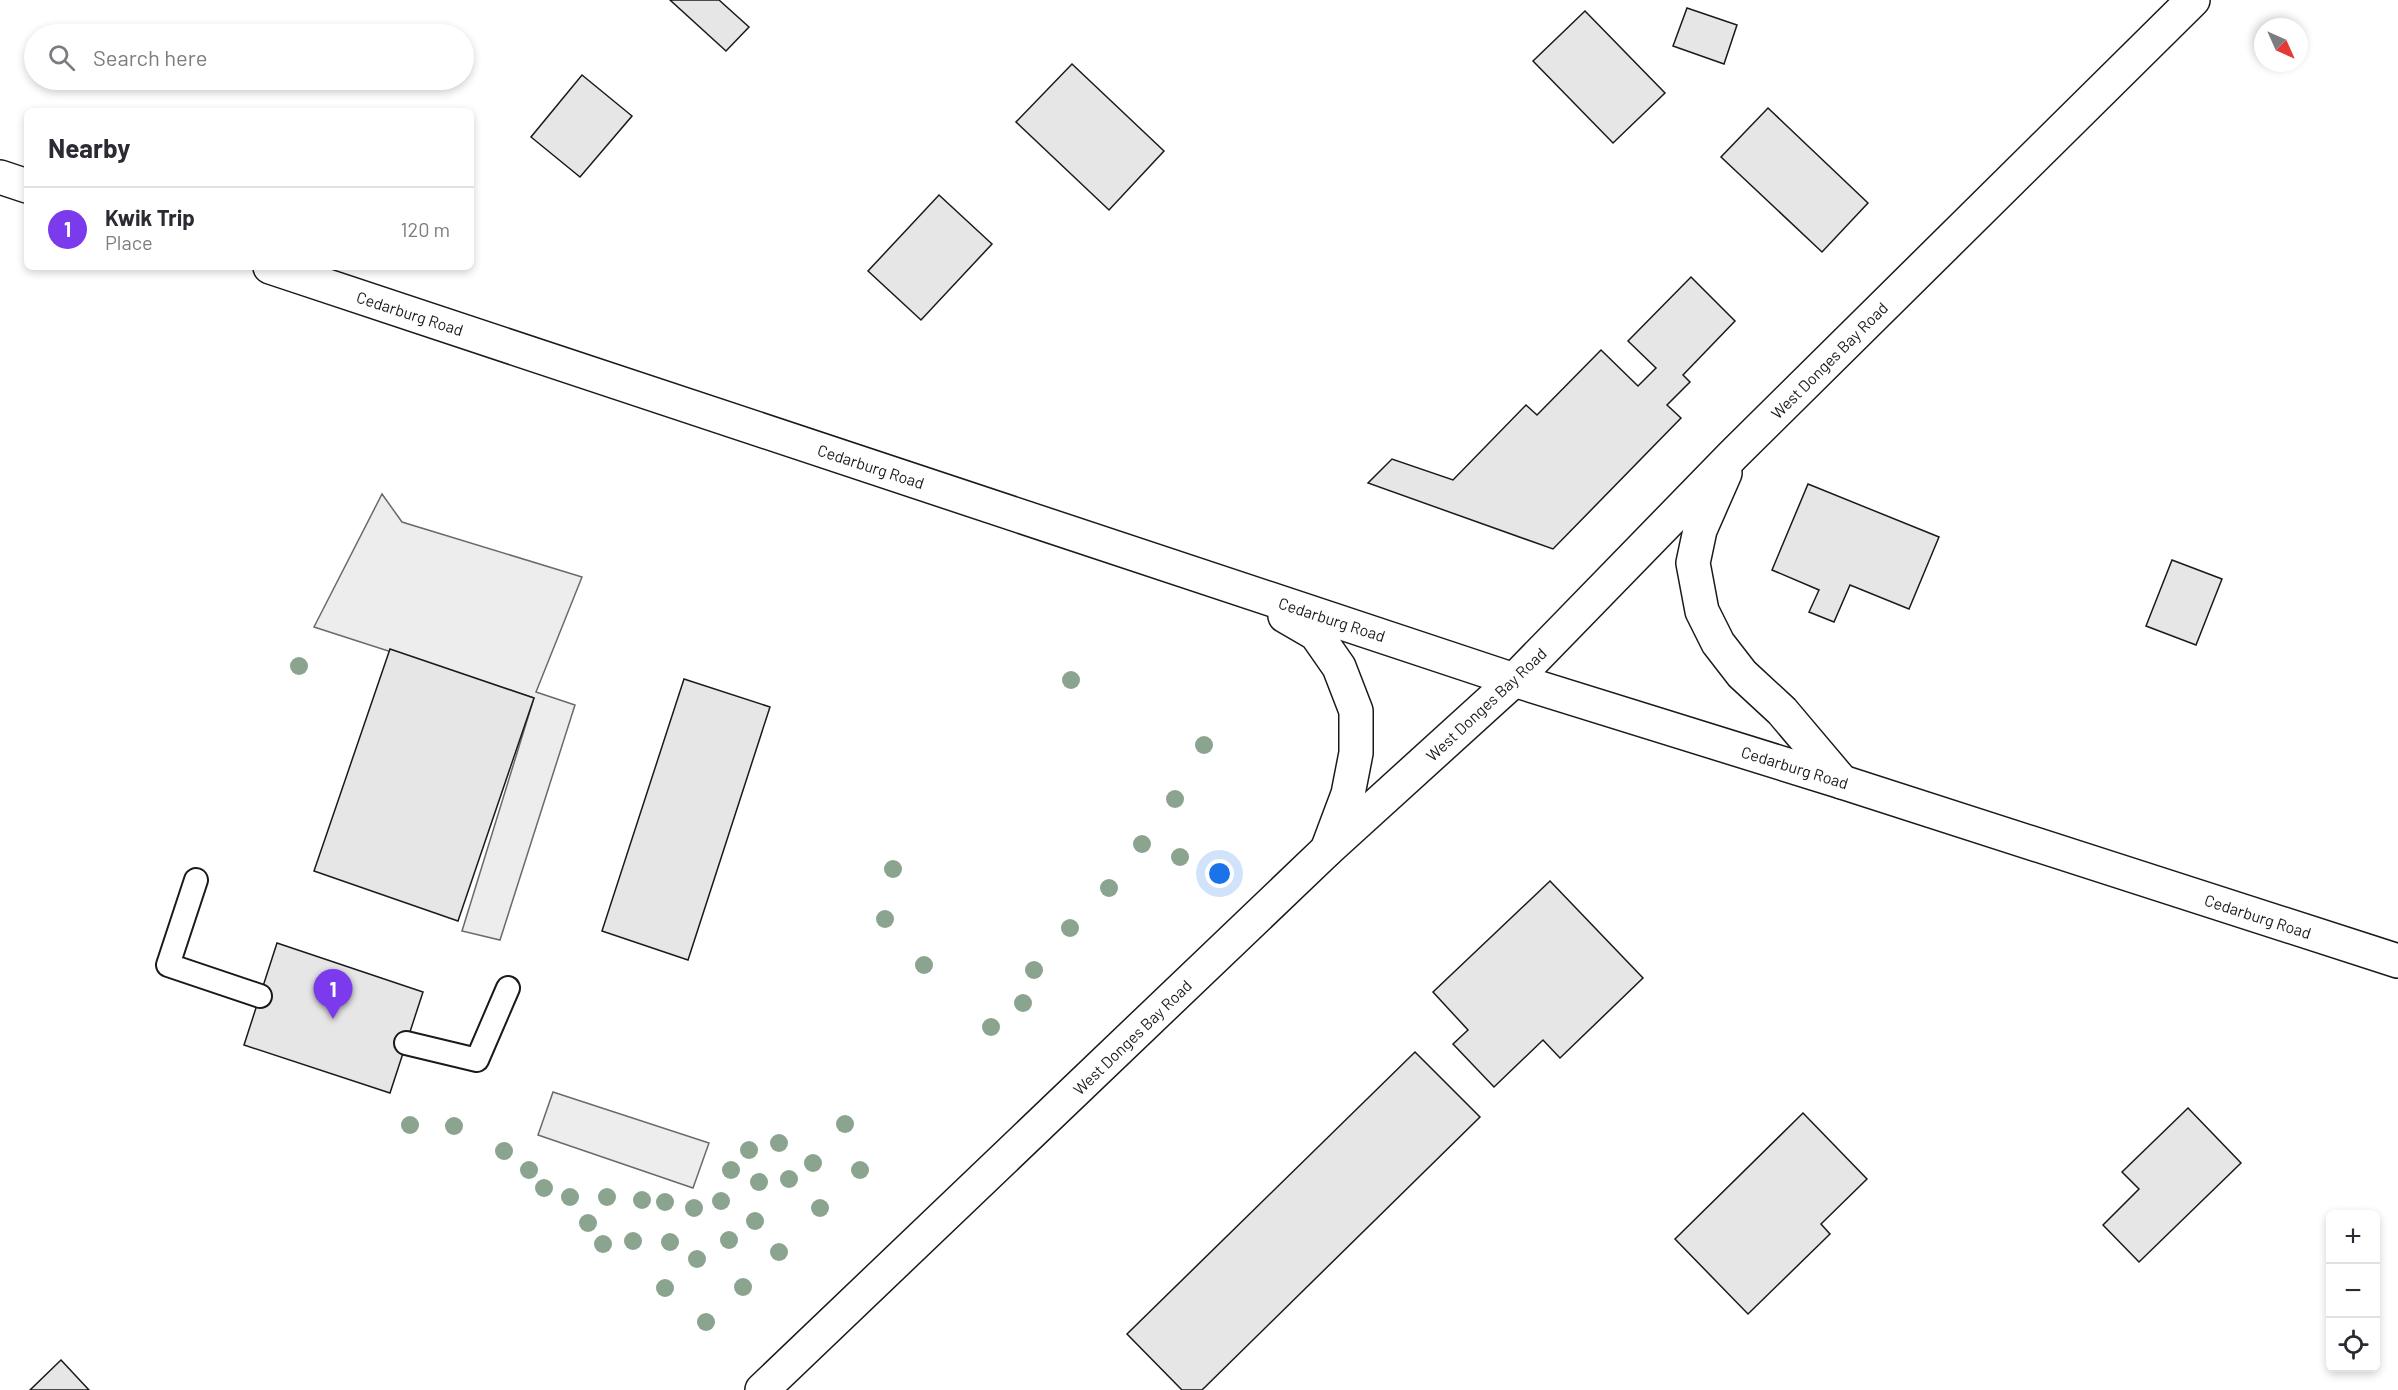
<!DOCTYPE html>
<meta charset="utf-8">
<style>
body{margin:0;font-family:Barlow,sans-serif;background:#f7f7f7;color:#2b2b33}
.controls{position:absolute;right:18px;bottom:18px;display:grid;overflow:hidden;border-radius:9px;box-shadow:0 3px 9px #0003}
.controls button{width:54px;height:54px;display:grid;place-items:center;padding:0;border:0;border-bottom:2px solid #e1e1e2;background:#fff;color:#2b2b33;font:30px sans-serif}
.compass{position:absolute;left:2254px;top:18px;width:54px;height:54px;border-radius:50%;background:#fff;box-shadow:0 3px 9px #0003;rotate:135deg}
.you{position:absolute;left:1220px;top:874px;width:21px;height:21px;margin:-15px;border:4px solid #fff;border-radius:50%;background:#1a73e8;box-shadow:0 0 0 9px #1a73e833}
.badge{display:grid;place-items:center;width:39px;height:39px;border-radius:50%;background:#7c3aed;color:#fff;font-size:20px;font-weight:700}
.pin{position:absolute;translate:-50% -50px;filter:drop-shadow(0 2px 3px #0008)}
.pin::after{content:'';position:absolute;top:32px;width:21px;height:18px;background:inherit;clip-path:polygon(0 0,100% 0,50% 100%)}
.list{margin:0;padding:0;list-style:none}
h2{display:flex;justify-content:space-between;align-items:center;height:78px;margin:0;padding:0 24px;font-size:26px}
h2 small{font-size:20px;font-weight:400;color:#7c7c81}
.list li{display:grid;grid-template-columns:39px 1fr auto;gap:18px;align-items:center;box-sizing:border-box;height:84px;padding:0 24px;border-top:2px solid #e1e1e2}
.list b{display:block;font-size:22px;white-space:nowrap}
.list p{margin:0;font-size:20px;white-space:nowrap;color:#7c7c81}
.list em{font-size:20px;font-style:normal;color:#7c7c81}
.icon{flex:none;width:33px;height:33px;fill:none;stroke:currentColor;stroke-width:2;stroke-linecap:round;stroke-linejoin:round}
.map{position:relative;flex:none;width:2398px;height:1390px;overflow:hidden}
.search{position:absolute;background:#fff;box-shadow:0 3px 9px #0003;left:24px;top:24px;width:450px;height:66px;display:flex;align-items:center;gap:15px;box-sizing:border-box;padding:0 21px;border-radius:33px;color:#7c7c81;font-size:22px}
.panel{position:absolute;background:#fff;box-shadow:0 3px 9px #0003;left:24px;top:108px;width:450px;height:162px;border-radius:9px}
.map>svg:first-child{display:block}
.built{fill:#ededed;stroke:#6a6a6a;stroke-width:1.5}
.building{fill:#e6e6e6;stroke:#1a1a1a;stroke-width:1.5}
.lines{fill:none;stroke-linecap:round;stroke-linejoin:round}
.service-casing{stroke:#1a1a1a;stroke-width:26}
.minor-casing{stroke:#1a1a1a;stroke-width:36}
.tertiary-casing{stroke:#1a1a1a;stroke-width:36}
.primary-casing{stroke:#1a1a1a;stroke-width:36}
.service{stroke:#fff;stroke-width:22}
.minor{stroke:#fff;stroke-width:33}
.tertiary{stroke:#fff;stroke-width:33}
.primary{stroke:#fff;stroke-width:33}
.tree{fill:#8aa48f}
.labels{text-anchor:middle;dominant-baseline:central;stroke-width:4.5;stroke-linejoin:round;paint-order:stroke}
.street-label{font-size:16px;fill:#1a1a1a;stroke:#fff}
</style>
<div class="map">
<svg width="2398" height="1390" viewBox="0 0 2398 1390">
<rect width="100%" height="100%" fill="#fff"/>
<g class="built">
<path d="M 382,494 L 402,522 L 582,577 L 536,692 L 575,705 L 500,940 L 462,931 L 534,698 L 314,627 Z"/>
<path d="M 553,1092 L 709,1143 L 693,1188 L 538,1135 Z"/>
</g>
<g class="building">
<path d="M 670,0 L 719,0 L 749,27 L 726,51 Z"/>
<path d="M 1687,8 L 1737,25 L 1724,64 L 1673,46 Z"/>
<path d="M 1585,11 L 1665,93 L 1613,143 L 1533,61 Z"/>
<path d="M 1072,64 L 1164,151 L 1109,210 L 1016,122 Z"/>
<path d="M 582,75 L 632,116 L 580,177 L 531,137 Z"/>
<path d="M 1768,108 L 1868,203 L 1822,252 L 1721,157 Z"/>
<path d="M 939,195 L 992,244 L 921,320 L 868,271 Z"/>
<path d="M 1691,277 L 1735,321 L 1683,375 L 1690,382 L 1667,405 L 1681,418 L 1553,549 L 1368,483 L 1392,459 L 1453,480 L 1526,405 L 1537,415 L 1601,350 L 1638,386 L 1656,368 L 1628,341 Z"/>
<path d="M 1808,484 L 1939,537 L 1909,609 L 1850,585 L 1834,622 L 1809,612 L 1819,590 L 1772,570 Z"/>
<path d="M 2172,560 L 2222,579 L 2196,645 L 2146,626 Z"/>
<path d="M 390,649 L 534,698 L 458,921 L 314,871 Z"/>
<path d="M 684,679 L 770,707 L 688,960 L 602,931 Z"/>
<path d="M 1550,881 L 1643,978 L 1560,1058 L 1543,1040 L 1494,1087 L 1453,1044 L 1468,1030 L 1433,992 Z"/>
<path d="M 277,943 L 423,992 L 390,1093 L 244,1045 Z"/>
<path d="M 1415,1052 L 1480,1117 L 1202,1390 L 1182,1390 L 1127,1334 Z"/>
<path d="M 2188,1108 L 2241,1163 L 2139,1262 L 2103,1225 L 2139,1189 L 2122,1172 Z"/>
<path d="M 1803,1113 L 1867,1179 L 1821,1224 L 1830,1234 L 1748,1314 L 1675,1239 Z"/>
<path d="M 61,1360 L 89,1390 L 30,1390 Z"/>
</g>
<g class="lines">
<g class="service-casing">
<g id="service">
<path d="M 196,880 L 168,965 L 260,996"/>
<path d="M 406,1043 L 477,1060 L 508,988"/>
</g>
</g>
<g class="minor-casing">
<path id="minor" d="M 762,1390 L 1327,850 L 1514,680"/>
</g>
<g class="tertiary-casing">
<g id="tertiary">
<path d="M 1725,473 L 1700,530 L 1693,563 L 1702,611 L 1718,643 L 1742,674 L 1782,711 L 1842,782"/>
<path d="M 1514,680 L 1733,455 L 2193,0"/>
</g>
</g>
<g class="primary-casing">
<g id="primary">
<path d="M 0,177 L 27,186"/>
<path d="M 270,267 L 1514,680 L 1842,782 L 2398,961"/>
<path d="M 1285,616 L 1316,634 L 1339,667 L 1356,711 L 1356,753 L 1348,794 L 1327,850"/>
</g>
</g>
<use href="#service" class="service"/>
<use href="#minor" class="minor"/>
<use href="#tertiary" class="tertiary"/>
<use href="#primary" class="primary"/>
</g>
<g class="tree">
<circle cx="299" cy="666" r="9"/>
<circle cx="1071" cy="680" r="9"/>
<circle cx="1204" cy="745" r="9"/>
<circle cx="1175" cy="799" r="9"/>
<circle cx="1142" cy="844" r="9"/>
<circle cx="1180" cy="857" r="9"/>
<circle cx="893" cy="869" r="9"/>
<circle cx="1109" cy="888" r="9"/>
<circle cx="885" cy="919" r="9"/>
<circle cx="1070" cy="928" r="9"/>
<circle cx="924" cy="965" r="9"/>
<circle cx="1034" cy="970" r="9"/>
<circle cx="1023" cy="1003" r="9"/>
<circle cx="991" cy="1027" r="9"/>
<circle cx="845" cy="1124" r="9"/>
<circle cx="410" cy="1125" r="9"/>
<circle cx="454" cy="1126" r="9"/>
<circle cx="779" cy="1143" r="9"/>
<circle cx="749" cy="1150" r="9"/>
<circle cx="504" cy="1151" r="9"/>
<circle cx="813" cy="1163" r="9"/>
<circle cx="529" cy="1170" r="9"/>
<circle cx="731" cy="1170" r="9"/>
<circle cx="860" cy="1170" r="9"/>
<circle cx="789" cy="1179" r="9"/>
<circle cx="759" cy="1182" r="9"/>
<circle cx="544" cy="1188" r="9"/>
<circle cx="570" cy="1197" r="9"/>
<circle cx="607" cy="1197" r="9"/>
<circle cx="642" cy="1200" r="9"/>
<circle cx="721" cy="1201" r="9"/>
<circle cx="665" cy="1202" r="9"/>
<circle cx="694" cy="1208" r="9"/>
<circle cx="820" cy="1208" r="9"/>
<circle cx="755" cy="1221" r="9"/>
<circle cx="588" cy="1223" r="9"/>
<circle cx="729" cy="1240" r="9"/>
<circle cx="633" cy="1241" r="9"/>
<circle cx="670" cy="1242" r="9"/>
<circle cx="603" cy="1244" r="9"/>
<circle cx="779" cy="1252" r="9"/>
<circle cx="697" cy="1259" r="9"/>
<circle cx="743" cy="1287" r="9"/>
<circle cx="665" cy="1288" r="9"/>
<circle cx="706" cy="1322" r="9"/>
</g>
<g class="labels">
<g class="street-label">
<text transform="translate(410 313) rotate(18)">Cedarburg Road</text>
<text transform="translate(1829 360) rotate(-45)">West Donges Bay Road</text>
<text transform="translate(871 466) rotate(18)">Cedarburg Road</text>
<text transform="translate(1332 619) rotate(18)">Cedarburg Road</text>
<text transform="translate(1486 704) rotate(-43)">West Donges Bay Road</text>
<text transform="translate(1795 767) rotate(17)">Cedarburg Road</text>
<text transform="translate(2258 916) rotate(18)">Cedarburg Road</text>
<text transform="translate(1132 1037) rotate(-44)">West Donges Bay Road</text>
</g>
</g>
</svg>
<div class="controls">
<button>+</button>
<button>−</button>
<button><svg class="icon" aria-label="locate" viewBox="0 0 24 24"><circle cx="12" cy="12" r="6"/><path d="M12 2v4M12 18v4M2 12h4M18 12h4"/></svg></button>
</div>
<svg class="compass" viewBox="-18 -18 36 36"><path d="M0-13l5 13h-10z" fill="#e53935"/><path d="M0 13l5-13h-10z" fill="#7c7c81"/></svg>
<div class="you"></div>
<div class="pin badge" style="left:333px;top:1019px">1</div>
<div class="search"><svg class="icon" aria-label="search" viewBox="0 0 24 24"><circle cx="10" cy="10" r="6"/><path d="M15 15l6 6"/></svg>Search here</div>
<section class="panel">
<h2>Nearby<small></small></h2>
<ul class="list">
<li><span class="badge">1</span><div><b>Kwik Trip</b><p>Place</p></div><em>120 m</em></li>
</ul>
</section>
</div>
